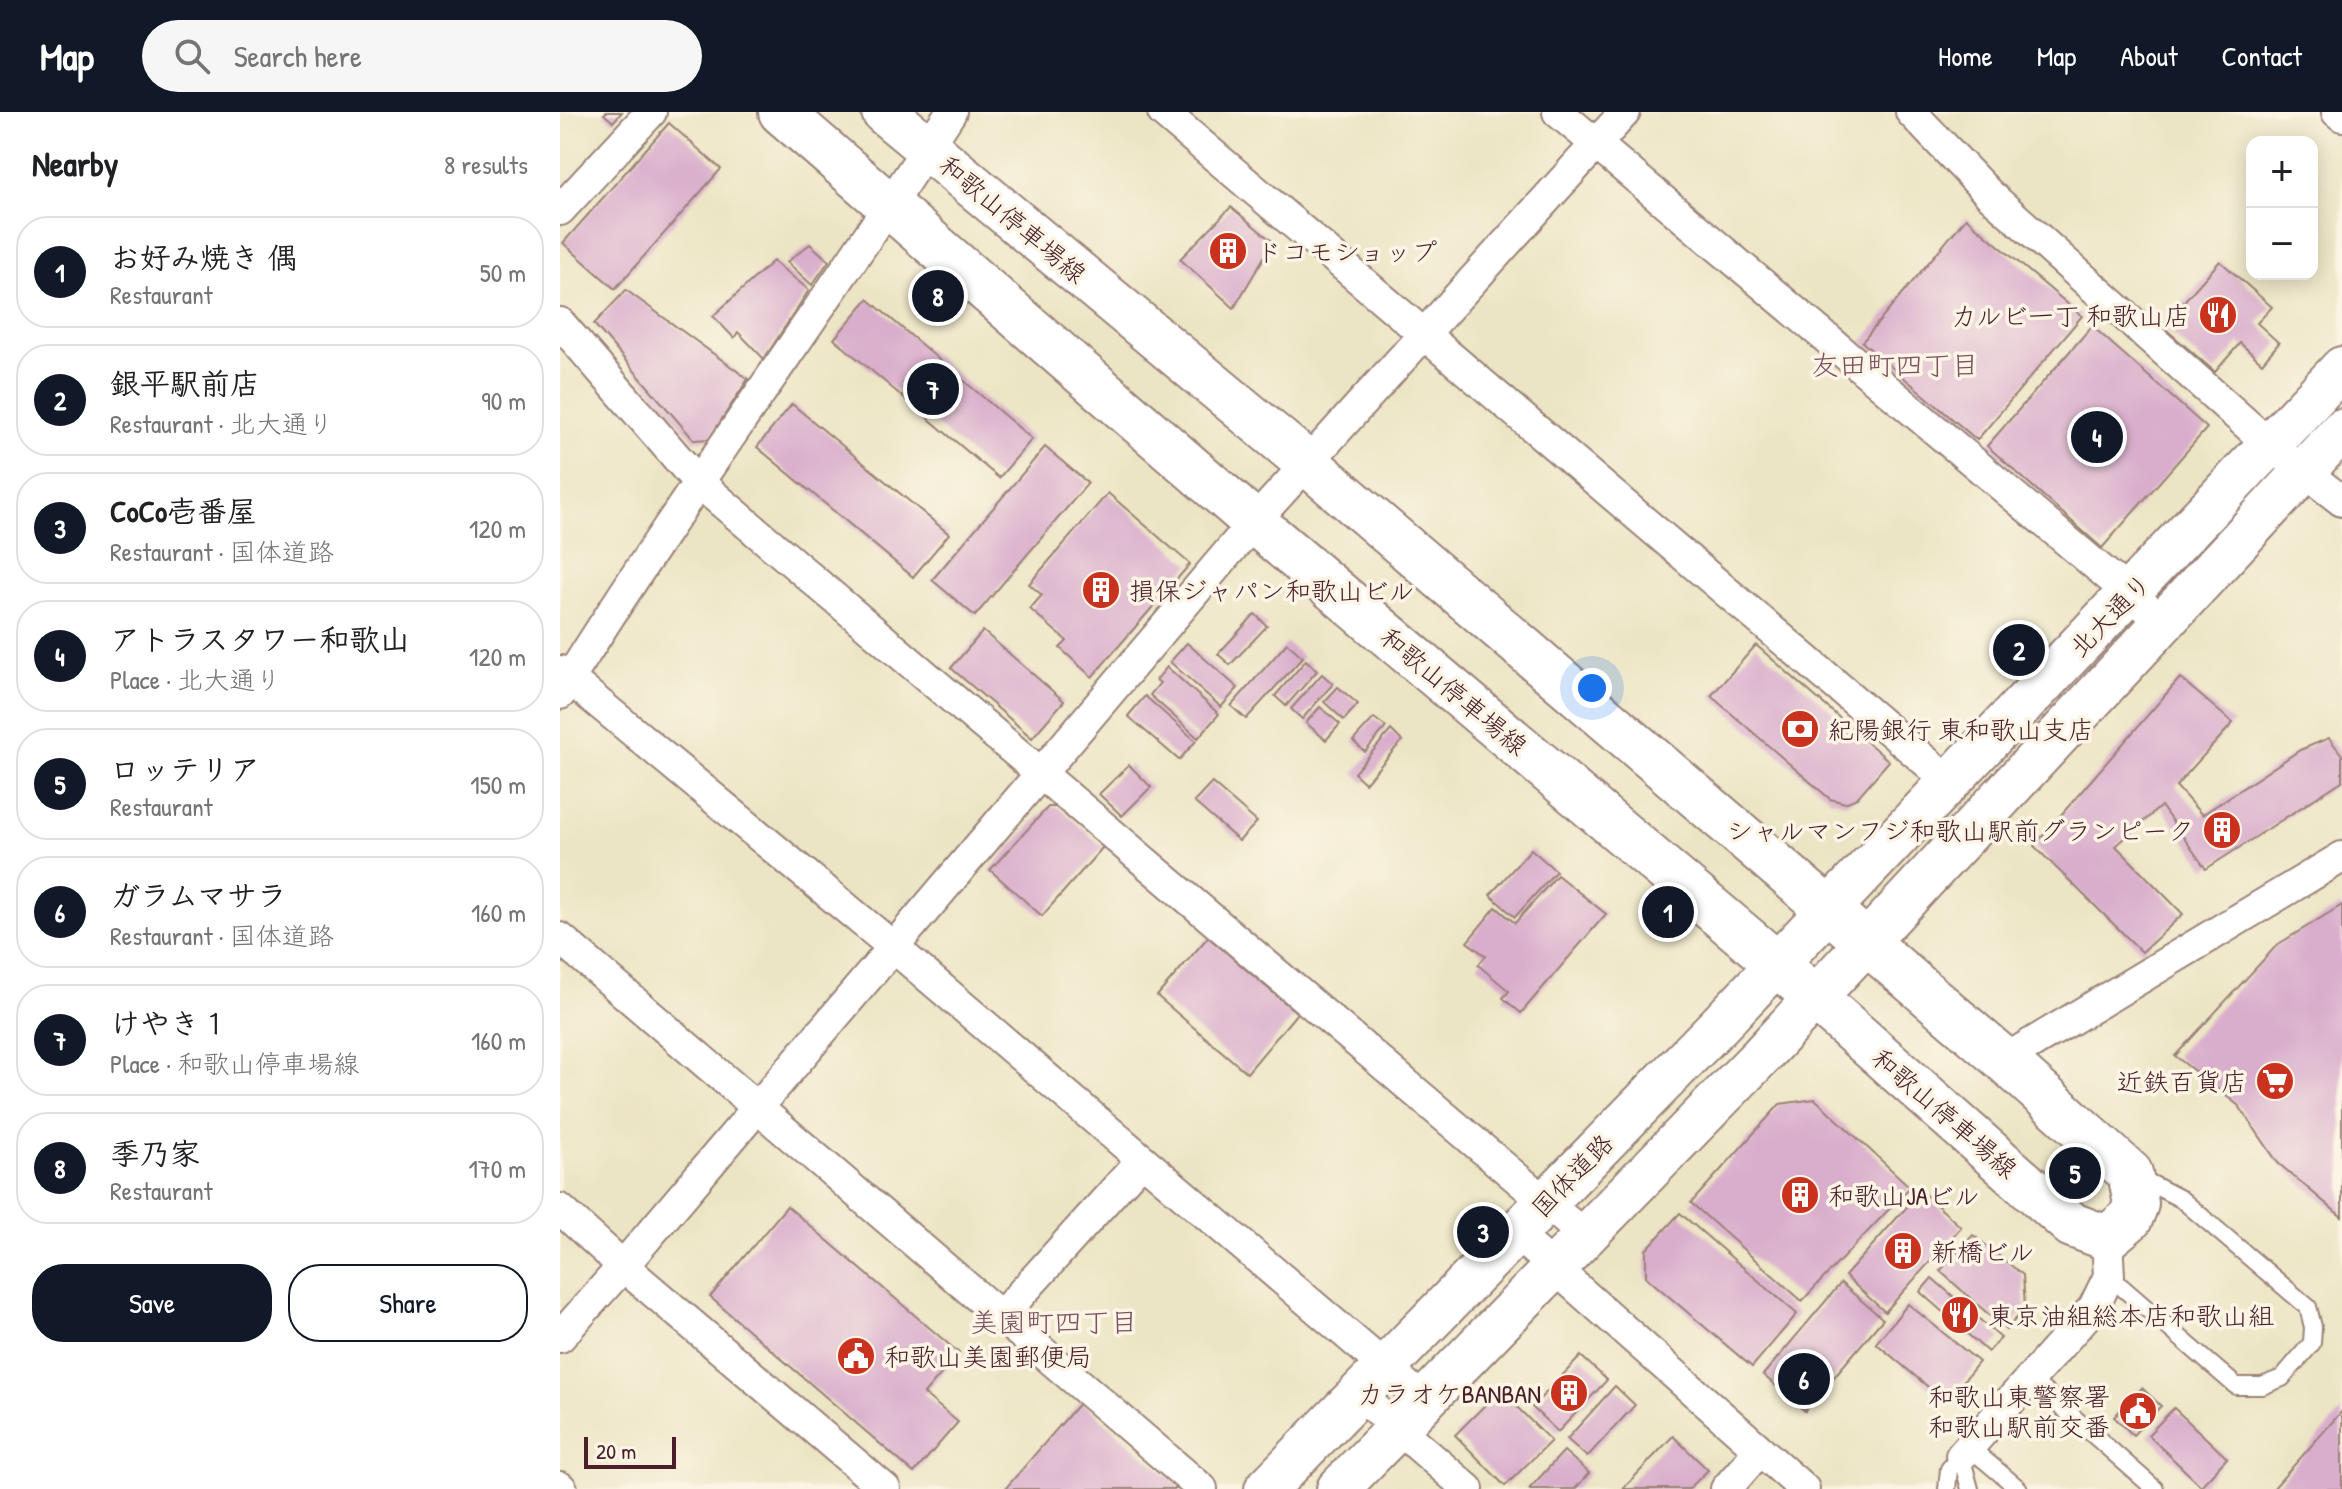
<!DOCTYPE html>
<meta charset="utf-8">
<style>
body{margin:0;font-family:"Patrick Hand","Klee One",sans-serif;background:#f6f6f6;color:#202124}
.controls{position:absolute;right:24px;top:24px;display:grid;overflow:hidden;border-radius:16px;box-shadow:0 4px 20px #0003}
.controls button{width:72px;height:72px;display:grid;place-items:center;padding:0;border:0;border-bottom:2px solid #e0e0e0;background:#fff;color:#202124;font:40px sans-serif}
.scale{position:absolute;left:24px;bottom:20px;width:92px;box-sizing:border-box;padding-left:8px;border:4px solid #4a1f2b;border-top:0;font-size:22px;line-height:28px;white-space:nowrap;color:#4a1f2b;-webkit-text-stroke:6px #fcf5e5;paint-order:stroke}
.you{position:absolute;left:1032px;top:576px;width:28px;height:28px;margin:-20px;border:6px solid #fff;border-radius:50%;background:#1a73e8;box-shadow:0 0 0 12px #1a73e833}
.badge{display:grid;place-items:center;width:52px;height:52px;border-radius:50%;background:#111827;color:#fff;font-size:26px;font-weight:700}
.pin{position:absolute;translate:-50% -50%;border:4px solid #fff;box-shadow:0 2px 8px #0006}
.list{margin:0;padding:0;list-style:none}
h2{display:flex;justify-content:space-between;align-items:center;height:104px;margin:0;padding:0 32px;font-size:34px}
h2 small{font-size:26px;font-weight:400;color:#757577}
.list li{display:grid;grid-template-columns:52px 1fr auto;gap:24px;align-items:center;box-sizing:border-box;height:112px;margin:0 16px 16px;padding:0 16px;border:2px solid #e0e0e0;border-radius:32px}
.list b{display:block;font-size:30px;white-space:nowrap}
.list p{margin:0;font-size:26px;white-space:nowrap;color:#757577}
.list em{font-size:26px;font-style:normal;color:#757577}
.actions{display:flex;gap:16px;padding:24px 32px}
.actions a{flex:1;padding:18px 0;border:2px solid #111827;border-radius:32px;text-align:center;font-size:28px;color:#111827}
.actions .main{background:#111827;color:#fff}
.icon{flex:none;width:44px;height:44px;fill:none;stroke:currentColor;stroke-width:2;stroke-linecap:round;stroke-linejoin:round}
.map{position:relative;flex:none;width:1782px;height:1377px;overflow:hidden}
header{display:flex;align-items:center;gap:48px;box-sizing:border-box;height:112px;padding:0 40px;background:#111827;color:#fff}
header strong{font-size:38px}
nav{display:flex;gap:44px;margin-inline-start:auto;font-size:28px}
.search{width:560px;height:72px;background:#f6f6f6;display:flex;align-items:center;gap:20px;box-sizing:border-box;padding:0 28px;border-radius:44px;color:#757577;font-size:30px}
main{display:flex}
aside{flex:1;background:#fff}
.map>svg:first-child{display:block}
.building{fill:#d9aecc}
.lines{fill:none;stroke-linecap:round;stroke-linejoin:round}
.lane-casing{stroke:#9b8278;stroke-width:20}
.street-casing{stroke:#9b8278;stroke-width:34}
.secondary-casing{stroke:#9b8278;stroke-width:46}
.primary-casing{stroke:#9b8278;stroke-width:48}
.lane{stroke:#fff;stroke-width:16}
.street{stroke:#fff;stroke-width:30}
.secondary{stroke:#fff;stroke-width:42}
.primary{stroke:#fff;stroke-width:44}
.labels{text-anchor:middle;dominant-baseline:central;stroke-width:7;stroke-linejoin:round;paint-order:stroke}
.street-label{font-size:26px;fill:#4a1f2b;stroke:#fcf5e5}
.poi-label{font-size:26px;fill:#4a1f2b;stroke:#fcf5e5;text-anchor:start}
.neighbourhood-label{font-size:28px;fill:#7c5163;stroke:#fcf5e5}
</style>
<header>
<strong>Map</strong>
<div class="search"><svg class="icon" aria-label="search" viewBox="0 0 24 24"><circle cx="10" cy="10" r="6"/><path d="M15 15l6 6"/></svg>Search here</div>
<nav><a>Home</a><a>Map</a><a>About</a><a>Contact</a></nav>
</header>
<main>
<aside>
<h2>Nearby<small>8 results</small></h2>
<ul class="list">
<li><span class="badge">1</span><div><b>お好み焼き 偶</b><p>Restaurant</p></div><em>50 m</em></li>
<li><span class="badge">2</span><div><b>銀平駅前店</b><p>Restaurant · 北大通り</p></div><em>90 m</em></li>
<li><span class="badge">3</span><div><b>CoCo壱番屋</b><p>Restaurant · 国体道路</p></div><em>120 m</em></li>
<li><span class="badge">4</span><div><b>アトラスタワー和歌山</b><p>Place · 北大通り</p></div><em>120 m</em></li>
<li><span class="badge">5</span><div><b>ロッテリア</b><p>Restaurant</p></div><em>150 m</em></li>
<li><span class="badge">6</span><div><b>ガラムマサラ</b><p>Restaurant · 国体道路</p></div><em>160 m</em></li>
<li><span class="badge">7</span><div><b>けやき１</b><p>Place · 和歌山停車場線</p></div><em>160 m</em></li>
<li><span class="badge">8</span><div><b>季乃家</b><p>Restaurant</p></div><em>170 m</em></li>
</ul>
<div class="actions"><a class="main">Save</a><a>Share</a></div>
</aside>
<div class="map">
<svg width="1782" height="1377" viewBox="0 0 1782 1377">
<rect width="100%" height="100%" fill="#fcf5e5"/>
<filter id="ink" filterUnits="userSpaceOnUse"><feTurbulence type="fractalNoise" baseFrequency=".0125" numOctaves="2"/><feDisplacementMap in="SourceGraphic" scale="16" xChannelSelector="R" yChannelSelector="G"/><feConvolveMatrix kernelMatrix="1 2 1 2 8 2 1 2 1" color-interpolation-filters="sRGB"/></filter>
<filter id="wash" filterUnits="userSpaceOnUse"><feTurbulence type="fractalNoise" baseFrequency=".006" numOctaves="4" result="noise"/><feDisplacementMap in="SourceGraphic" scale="32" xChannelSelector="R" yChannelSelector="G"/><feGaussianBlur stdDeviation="1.8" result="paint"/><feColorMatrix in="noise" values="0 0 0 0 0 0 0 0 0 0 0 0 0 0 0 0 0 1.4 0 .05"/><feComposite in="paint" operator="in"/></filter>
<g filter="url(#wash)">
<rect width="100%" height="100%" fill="#ece5c5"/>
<g id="blocks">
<g class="building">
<path d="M 46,0 L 62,0 L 53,10 L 44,2 Z"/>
<path d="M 109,11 L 161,57 L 55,177 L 3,131 Z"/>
<path d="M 671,95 L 713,130 L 674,196 L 620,147 Z"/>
<path d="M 1406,106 L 1522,204 L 1417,328 L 1302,230 Z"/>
<path d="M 250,132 L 269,149 L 252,173 L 227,150 Z"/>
<path d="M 213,149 L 249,178 L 204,247 L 178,220 L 174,226 L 153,204 Z"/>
<path d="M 1660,149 L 1712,195 L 1697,211 L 1719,231 L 1702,251 L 1680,231 L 1655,260 L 1602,214 Z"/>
<path d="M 66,178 L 188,267 L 149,327 L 134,328 L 34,212 Z"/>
<path d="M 308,187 L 472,327 L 439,366 L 274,227 Z"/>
<path d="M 1532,214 L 1647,316 L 1542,436 L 1427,334 Z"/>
<path d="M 232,292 L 389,422 L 353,465 L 197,335 Z"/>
<path d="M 485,335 L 528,371 L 415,504 L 372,468 Z"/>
<path d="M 548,381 L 630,452 L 532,565 L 500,536 L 507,529 L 470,497 L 482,483 L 469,472 Z"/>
<path d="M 695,502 L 707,514 L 670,553 L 658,542 Z"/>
<path d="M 423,519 L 504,589 L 472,626 L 391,556 Z"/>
<path d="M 627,531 L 678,576 L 661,595 L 610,550 Z"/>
<path d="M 727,531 L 743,545 L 686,607 L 671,594 Z"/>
<path d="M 1196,533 L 1329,649 L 1297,686 L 1285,691 L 1270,687 L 1151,584 Z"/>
<path d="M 746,548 L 757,559 L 726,594 L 715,584 Z"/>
<path d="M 607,555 L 659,602 L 638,626 L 590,583 L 600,571 L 596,568 Z"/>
<path d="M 762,562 L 773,572 L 742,607 L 731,597 Z"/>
<path d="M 1620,566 L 1673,611 L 1616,674 L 1642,703 L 1740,638 L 1769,626 L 1782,643 L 1782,669 L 1646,757 L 1601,694 L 1556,734 L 1623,802 L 1582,840 L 1474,734 Z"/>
<path d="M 778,575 L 798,592 L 784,608 L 764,590 Z"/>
<path d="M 585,584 L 636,629 L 619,648 L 568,604 Z"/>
<path d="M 760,595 L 780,612 L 766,628 L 746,611 Z"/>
<path d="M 814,606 L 826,615 L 805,640 L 793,629 Z"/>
<path d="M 831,618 L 842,629 L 805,671 L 794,661 Z"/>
<path d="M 569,653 L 591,675 L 562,704 L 539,682 Z"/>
<path d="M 652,671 L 697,710 L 679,729 L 634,690 Z"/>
<path d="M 488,695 L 498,695 L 543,735 L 482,804 L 430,758 Z"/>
<path d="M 971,737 L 996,759 L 955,805 L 930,783 Z"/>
<path d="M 997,763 L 1046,802 L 961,901 L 943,886 L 949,879 L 918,853 L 926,844 L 907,830 L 936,795 L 955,811 Z"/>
<path d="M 1782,793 L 1782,1105 L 1718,1051 L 1679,994 L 1615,944 L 1717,833 Z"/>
<path d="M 648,825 L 737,901 L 687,961 L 597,884 Z"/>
<path d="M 1255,987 L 1350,1075 L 1242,1189 L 1131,1091 L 1220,992 Z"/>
<path d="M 1361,1079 L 1401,1115 L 1325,1200 L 1285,1164 Z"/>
<path d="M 227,1094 L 399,1241 L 364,1282 L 398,1310 L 354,1361 L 150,1185 Z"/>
<path d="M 1120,1101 L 1237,1202 L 1192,1255 L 1086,1165 L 1086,1138 Z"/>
<path d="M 1413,1123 L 1463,1163 L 1465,1196 L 1446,1218 L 1380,1159 Z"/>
<path d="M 1372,1166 L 1441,1226 L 1428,1240 L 1360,1180 Z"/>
<path d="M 1281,1171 L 1323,1207 L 1245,1299 L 1203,1263 Z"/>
<path d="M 1348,1192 L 1419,1250 L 1386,1290 L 1316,1231 Z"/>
<path d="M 1021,1244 L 1047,1268 L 998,1320 L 972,1295 Z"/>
<path d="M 1055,1274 L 1075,1293 L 1027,1345 L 1007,1327 Z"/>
<path d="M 1582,1276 L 1601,1294 L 1573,1323 L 1554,1305 Z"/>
<path d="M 940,1278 L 991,1329 L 945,1374 L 895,1323 Z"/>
<path d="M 521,1289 L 623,1377 L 445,1377 Z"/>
<path d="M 1614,1296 L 1667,1346 L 1641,1374 L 1588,1323 Z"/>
<path d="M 1782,1299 L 1782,1377 L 1713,1377 Z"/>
<path d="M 1113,1324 L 1148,1358 L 1129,1377 L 1063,1377 Z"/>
<path d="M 1004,1339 L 1029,1361 L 1015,1377 L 969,1377 Z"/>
</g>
</g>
</g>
<g filter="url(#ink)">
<use href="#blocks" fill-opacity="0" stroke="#9b8278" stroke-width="2"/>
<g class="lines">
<g class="lane-casing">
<g id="lane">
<path d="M 1549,1164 L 1676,1274 L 1702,1274 L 1722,1266 L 1752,1231 L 1753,1215 L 1748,1195 L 1621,1087 L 1578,1065"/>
<path d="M 1470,1267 L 1595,1377"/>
<path d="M 1409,1335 L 1459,1377"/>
<path d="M 1401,1344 L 1410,1377"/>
<path d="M 1387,1377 L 1389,1357 L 1401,1344"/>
</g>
</g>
<g class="street-casing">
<g id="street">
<path d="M 603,0 L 1390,670"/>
<path d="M 998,0 L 1602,509"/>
<path d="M 1351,0 L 1429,82 L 1710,333 L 1782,389"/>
<path d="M 1777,0 L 1782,4"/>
<path d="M 0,98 L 91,0"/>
<path d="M 0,211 L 138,370 L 1025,1124"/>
<path d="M 0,559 L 332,834 L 865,1289"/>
<path d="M 0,582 C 123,383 264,196 391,0"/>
<path d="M 0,826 L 642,1377"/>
<path d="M 1444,948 L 1782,745"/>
<path d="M 0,1097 L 63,1154 L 325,1377"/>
<path d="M 955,1121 L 1244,1377"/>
<path d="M 441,1204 L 582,1048"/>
<path d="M 0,1225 L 63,1154 L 694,410 L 1065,0"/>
<path d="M 798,1282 L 908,1377"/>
<path d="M 1401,1344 L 1534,1195 L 1549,1164 L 1547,1126"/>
<path d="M 0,1375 L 2,1377"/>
<path d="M 1166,1377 L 1199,1339"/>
</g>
</g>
<g class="secondary-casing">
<g id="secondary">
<path d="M 706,1377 L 1160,912 L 1782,256"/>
<path d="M 778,1377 L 1199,946 L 1782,318"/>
</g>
</g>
<g class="primary-casing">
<path id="primary" d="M 221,0 L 694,410 L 1217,852 L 1512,1113 L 1547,1126 L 1570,1107 L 1576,1092 L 1570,1061 L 1444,948 L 747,351 L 324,0"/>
</g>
<use href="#lane" class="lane"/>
<use href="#street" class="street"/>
<use href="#secondary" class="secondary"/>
<use href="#primary" class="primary"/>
</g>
</g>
<defs>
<g id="building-disc" transform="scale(2)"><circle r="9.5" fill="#c8321e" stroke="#fcf5e5"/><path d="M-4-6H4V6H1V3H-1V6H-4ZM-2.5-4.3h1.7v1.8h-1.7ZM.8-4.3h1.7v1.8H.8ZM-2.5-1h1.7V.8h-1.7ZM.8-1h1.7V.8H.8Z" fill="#fff"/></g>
<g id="restaurant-disc" transform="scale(2)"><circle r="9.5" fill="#c8321e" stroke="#fcf5e5"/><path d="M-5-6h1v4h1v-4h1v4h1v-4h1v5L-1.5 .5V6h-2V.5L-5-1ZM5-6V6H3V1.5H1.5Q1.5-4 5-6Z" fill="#fff"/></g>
<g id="bank-disc" transform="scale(2)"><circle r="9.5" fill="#c8321e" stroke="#fcf5e5"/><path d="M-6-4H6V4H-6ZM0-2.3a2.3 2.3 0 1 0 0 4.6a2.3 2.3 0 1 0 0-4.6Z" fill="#fff"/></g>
<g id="supermarket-disc" transform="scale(2)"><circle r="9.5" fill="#c8321e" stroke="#fcf5e5"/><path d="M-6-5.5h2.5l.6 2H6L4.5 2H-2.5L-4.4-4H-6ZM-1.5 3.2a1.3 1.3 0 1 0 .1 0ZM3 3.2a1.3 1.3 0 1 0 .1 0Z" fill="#fff"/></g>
<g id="civic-disc" transform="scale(2)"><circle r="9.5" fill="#c8321e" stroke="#fcf5e5"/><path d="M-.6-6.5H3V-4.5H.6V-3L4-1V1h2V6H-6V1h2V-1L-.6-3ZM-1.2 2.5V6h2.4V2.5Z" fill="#fff"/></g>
</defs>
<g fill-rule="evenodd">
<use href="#building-disc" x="668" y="139"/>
<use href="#restaurant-disc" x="1658" y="203"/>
<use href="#building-disc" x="541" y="478"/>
<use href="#bank-disc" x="1240" y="617"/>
<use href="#building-disc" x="1662" y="718"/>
<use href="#supermarket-disc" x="1715" y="969"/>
<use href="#building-disc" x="1240" y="1083"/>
<use href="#building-disc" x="1343" y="1139"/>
<use href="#restaurant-disc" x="1400" y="1203"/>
<use href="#civic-disc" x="296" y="1244"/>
<use href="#building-disc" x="1009" y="1281"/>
<use href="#civic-disc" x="1578" y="1299"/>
</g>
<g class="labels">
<g class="street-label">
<text transform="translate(453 107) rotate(40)">和歌山停車場線</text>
<text transform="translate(1550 503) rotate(-46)">北大通り</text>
<text transform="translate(894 579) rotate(40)">和歌山停車場線</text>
<text transform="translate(1385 1001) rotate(41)">和歌山停車場線</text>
<text transform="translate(1012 1063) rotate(-46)">国体道路</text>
</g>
<g class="poi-label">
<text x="696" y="139">ドコモショップ</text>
<text x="1630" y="203" text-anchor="end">カルビ一丁 和歌山店</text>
<text x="569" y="478">損保ジャパン和歌山ビル</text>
<text x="1268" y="617">紀陽銀行 東和歌山支店</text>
<text x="1634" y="718" text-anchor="end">シャルマンフジ和歌山駅前グランピーク</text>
<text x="1687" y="969" text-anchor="end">近鉄百貨店</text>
<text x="1268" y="1083">和歌山JAビル</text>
<text x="1371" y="1139">新橋ビル</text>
<text x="1428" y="1203">東京油組総本店和歌山組</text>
<text x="324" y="1244">和歌山美園郵便局</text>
<text x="981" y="1281" text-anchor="end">カラオケBANBAN</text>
<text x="1550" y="1284" text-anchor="end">和歌山東警察署<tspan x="1550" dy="30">和歌山駅前交番</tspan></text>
</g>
<g class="neighbourhood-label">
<text x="1335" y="253">友田町四丁目</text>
<text x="494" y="1210">美園町四丁目</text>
</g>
</g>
</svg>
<div class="controls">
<button>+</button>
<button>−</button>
</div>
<div class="scale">20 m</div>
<div class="you"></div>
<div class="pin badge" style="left:1108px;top:800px">1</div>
<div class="pin badge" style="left:1459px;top:538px">2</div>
<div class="pin badge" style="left:923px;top:1120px">3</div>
<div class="pin badge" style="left:1537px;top:325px">4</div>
<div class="pin badge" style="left:1515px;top:1061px">5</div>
<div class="pin badge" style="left:1244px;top:1267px">6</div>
<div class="pin badge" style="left:373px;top:277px">7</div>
<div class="pin badge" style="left:378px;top:184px">8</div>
</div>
</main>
